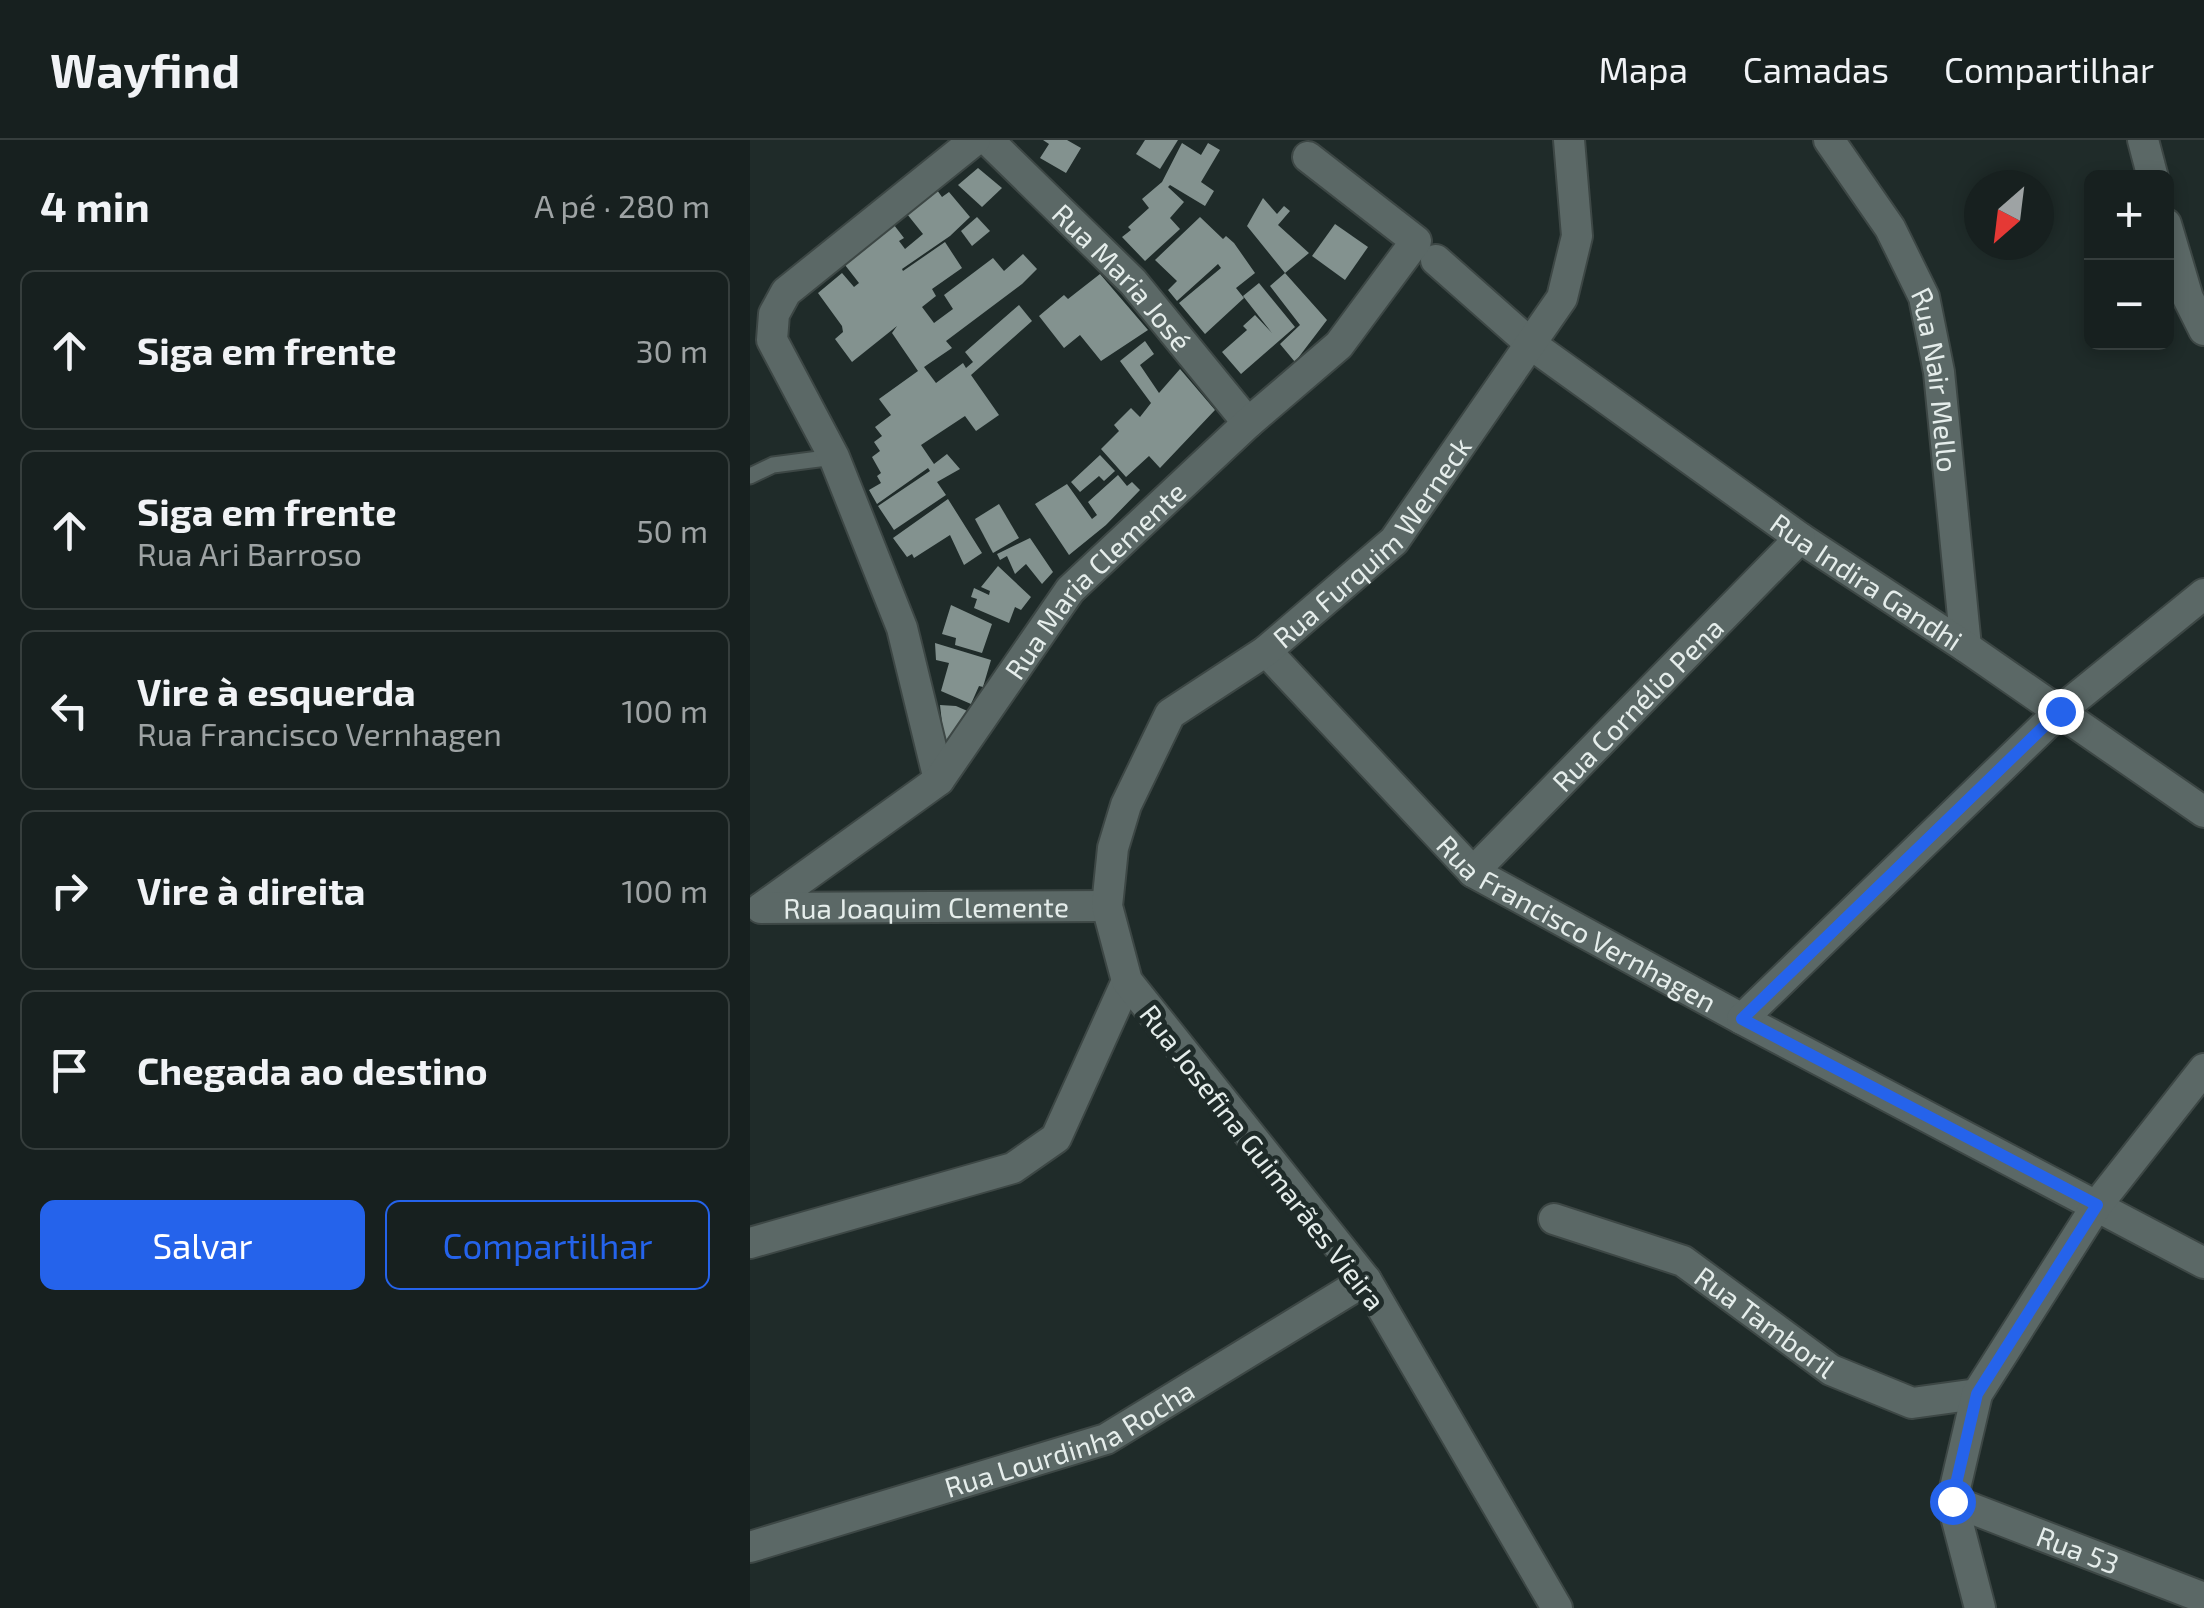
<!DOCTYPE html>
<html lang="pt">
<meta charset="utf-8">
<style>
body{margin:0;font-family:"Exo 2",sans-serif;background:#202828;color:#f1f3f6}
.controls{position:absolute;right:30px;top:30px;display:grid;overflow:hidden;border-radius:15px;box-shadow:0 5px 15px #0003}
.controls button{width:90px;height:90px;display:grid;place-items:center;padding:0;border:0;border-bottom:2px solid #363e3d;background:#17201f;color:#f1f3f6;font:50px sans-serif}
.compass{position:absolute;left:1214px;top:30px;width:90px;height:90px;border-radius:50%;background:#17201f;box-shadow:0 5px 15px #0003;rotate:208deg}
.stop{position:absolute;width:30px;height:30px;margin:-22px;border:8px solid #2563eb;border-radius:50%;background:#fff}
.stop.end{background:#2563eb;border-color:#fff;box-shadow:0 2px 10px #0008}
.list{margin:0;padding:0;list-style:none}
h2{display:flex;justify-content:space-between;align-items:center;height:130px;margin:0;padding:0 40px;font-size:42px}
h2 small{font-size:32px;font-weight:400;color:#9ea3a4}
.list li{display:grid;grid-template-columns:65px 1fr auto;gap:30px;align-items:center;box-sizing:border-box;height:160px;margin:0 20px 20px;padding:0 20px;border:2px solid #363e3d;border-radius:15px}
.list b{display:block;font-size:38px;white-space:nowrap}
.list p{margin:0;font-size:32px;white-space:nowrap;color:#9ea3a4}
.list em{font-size:32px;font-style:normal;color:#9ea3a4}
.actions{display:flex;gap:20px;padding:30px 40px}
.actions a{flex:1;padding:22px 0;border:2px solid #2563eb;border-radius:15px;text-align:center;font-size:35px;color:#2563eb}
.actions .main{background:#2563eb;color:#fff}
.icon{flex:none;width:55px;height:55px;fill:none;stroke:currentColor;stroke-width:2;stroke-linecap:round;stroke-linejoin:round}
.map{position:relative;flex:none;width:1454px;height:1468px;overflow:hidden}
header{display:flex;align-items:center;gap:60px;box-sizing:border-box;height:140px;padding:0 50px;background:#17201f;border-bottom:2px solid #363e3d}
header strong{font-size:48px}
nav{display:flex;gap:55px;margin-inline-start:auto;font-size:35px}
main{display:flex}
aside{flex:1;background:#17201f}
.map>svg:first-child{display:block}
.building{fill:#83928f}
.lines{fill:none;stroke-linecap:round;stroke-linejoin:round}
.lane-casing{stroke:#3d4745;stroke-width:19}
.street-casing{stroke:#3d4745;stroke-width:34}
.lane{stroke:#5b6866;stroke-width:15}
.street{stroke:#5b6866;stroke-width:30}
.route{stroke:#2563eb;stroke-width:12}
.labels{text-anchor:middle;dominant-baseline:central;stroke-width:10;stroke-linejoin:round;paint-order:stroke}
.street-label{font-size:28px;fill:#e5edeb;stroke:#1f2b29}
</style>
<header>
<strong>Wayfind</strong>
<nav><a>Mapa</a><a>Camadas</a><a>Compartilhar</a></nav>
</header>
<main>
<aside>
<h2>4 min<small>A pé · 280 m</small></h2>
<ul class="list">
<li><svg class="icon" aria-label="ahead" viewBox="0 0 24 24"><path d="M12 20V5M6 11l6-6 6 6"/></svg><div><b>Siga em frente</b></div><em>30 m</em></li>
<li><svg class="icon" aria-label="ahead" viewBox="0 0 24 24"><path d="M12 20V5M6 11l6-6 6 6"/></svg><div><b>Siga em frente</b><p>Rua Ari Barroso</p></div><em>50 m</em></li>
<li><svg class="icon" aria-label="left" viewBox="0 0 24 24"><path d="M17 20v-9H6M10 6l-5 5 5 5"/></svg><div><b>Vire à esquerda</b><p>Rua Francisco Vernhagen</p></div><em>100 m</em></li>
<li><svg class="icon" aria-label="right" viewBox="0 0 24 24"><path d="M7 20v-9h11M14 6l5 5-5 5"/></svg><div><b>Vire à direita</b></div><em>100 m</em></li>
<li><svg class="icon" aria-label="arrive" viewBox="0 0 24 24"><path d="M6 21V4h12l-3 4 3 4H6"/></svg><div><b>Chegada ao destino</b></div></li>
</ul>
<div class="actions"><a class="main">Salvar</a><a>Compartilhar</a></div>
</aside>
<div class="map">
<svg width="1454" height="1468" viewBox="0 0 1454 1468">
<rect width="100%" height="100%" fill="#1f2b29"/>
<g class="building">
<path d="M 293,0 L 317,0 L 331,8 L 316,33 L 290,18 L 299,4 Z"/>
<path d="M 395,0 L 428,0 L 410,29 L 386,14 Z"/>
<path d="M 432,3 L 451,15 L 458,3 L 470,10 L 451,42 L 464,51 L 455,66 L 420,45 L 418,47 L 434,62 L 420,78 L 430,89 L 395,121 L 372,97 L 381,90 L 378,87 L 399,68 L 392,59 L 412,42 Z"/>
<path d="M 228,28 L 252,48 L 232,67 L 208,45 Z"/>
<path d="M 187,50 L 192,57 L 199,52 L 220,77 L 200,96 L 152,129 L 153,131 L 195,102 L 212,128 L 182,149 L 186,156 L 172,167 L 184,183 L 203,169 L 194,155 L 243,118 L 254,131 L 273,114 L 287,129 L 272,144 L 196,201 L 202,208 L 174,227 L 186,243 L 213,223 L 216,228 L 223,222 L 215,212 L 269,165 L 282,181 L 221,235 L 249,275 L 226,291 L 215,276 L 171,305 L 184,324 L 197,314 L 210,329 L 187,342 L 196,355 L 144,390 L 128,366 L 180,331 L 178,328 L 127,364 L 119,350 L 131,343 L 127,336 L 131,333 L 122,317 L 130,311 L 124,302 L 132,296 L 125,287 L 141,275 L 129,259 L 168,231 L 142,193 L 147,186 L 102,222 L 85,199 L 93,192 L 92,186 L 68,153 L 92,133 L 104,147 L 109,143 L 95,125 L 144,85 L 154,98 L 149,101 L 155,109 L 173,94 L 157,74 Z"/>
<path d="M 513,58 L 527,74 L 534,66 L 540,71 L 528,85 L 559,113 L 535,133 L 497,86 Z"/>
<path d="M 227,77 L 240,91 L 222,106 L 211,91 Z"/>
<path d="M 450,77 L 473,99 L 476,96 L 484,103 L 505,133 L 486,148 L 494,158 L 455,194 L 429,163 L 471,128 L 468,124 L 427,161 L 418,150 L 427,141 L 405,120 Z"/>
<path d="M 585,84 L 618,107 L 595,140 L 562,116 Z"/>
<path d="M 535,133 L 577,180 L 545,222 L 530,204 L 550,185 L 520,146 Z"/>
<path d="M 350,134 L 398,190 L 351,221 L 330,195 L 314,208 L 289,176 L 314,155 L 318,159 Z"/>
<path d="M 509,143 L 545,187 L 491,234 L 472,212 L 497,190 L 493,186 L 505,175 L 522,193 L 493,156 Z"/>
<path d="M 395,201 L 404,214 L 390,225 L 409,253 L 430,229 L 465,270 L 410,328 L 399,316 L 376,337 L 351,309 L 369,291 L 364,285 L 381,268 L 390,277 L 401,263 L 370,221 Z"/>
<path d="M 350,315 L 365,331 L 354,341 L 349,336 L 330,352 L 321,342 Z"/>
<path d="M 368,335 L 377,346 L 382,342 L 390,350 L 356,385 L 319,415 L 285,364 L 317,344 L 342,379 L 347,375 L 338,362 Z"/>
<path d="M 198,359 L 232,413 L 214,425 L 200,395 L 164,418 L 162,414 L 157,417 L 143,398 Z"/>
<path d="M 249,364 L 269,398 L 243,413 L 225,379 Z"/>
<path d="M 280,398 L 303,432 L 292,444 L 276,424 L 265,434 L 257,416 L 250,420 L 247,414 Z"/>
<path d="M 248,426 L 281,457 L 271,470 L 265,467 L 259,483 L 224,468 L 227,459 L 221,457 L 224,448 L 239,455 L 240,451 L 231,447 Z"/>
<path d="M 201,465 L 242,484 L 232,513 L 205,505 L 206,498 L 192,494 Z"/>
<path d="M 185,503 L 241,520 L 233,547 L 229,546 L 221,564 L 191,551 L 199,523 L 186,520 Z"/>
<path d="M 190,565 L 206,566 L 222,573 L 195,609 Z"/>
</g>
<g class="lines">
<g class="lane-casing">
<path id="lane" d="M 0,336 L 23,325 L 84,317"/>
</g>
<g class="street-casing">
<g id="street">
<path id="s1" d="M 238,0 L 383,142 L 498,283"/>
<path id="s2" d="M 1079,0 L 1140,88 L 1174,157 L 1189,232 L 1216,507"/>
<path d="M 1393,0 L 1403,38"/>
<path d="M 1416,84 L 1438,158 L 1454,190"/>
<path id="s3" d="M 686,120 L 782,205 L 1050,398 L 1216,507 L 1454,672"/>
<path id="s4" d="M 516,511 L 723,732 L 992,879 L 1454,1123"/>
<path d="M 189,640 L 152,488 L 84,317 L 22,200 L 24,174 L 36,152 L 225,0"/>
<path id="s5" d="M 723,732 L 1050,398"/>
<path id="s6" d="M 14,766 L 189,640 L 320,450 L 498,283 L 589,205 L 666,101 L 558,17"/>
<path id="s7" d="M 11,768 L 357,766"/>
<path d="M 992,879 L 1310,571 L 1454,454"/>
<path id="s8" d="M 804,1079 L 933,1121 L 1081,1230 L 1162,1263 L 1227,1254"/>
<path d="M 0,1103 L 263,1028 L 306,998 L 377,841"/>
<path id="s9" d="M 1202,1361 L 1454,1458"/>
<path id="s10" d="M 0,1407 L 356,1299 L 616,1140"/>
<path id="s11" d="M 807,1468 L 616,1140 L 377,841 L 357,766 L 363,708 L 376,665 L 420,574 L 516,511 L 644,401 L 812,158 L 827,96 L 819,0"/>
<path d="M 1230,1468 L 1202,1361 L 1227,1254 L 1347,1065 L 1454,929"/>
</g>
</g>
<use href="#lane" class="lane"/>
<use href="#street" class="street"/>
</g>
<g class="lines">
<path class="route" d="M 1202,1361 L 1227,1254 L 1347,1065 L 992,879 L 1310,571"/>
</g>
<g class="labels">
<g class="street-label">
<text stroke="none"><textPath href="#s1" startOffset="192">Rua Maria José</textPath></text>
<text stroke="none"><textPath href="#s2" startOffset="268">Rua Nair Mello</textPath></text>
<text stroke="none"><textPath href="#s11" startOffset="1312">Rua Furquim Werneck</textPath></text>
<text stroke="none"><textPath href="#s3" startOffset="538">Rua Indira Gandhi</textPath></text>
<text stroke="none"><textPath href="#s6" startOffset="470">Rua Maria Clemente</textPath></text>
<text stroke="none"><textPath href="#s5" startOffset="235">Rua Cornélio Pena</textPath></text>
<text stroke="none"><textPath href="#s7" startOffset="165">Rua Joaquim Clemente</textPath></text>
<text stroke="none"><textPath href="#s4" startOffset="418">Rua Francisco Vernhagen</textPath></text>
<text transform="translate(513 1017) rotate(52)">Rua Josefina Guimarães Vieira</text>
<text stroke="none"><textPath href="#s8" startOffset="238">Rua Tamboril</textPath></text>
<text stroke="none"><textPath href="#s10" startOffset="338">Rua Lourdinha Rocha</textPath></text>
<text stroke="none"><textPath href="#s9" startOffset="135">Rua 53</textPath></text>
</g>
</g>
</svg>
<div class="controls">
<button>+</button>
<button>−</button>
</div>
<svg class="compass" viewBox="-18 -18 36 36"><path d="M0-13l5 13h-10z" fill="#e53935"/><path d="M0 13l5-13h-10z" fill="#9ea3a4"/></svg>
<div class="stop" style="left:1202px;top:1361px"></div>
<div class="stop end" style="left:1310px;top:571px"></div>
</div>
</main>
